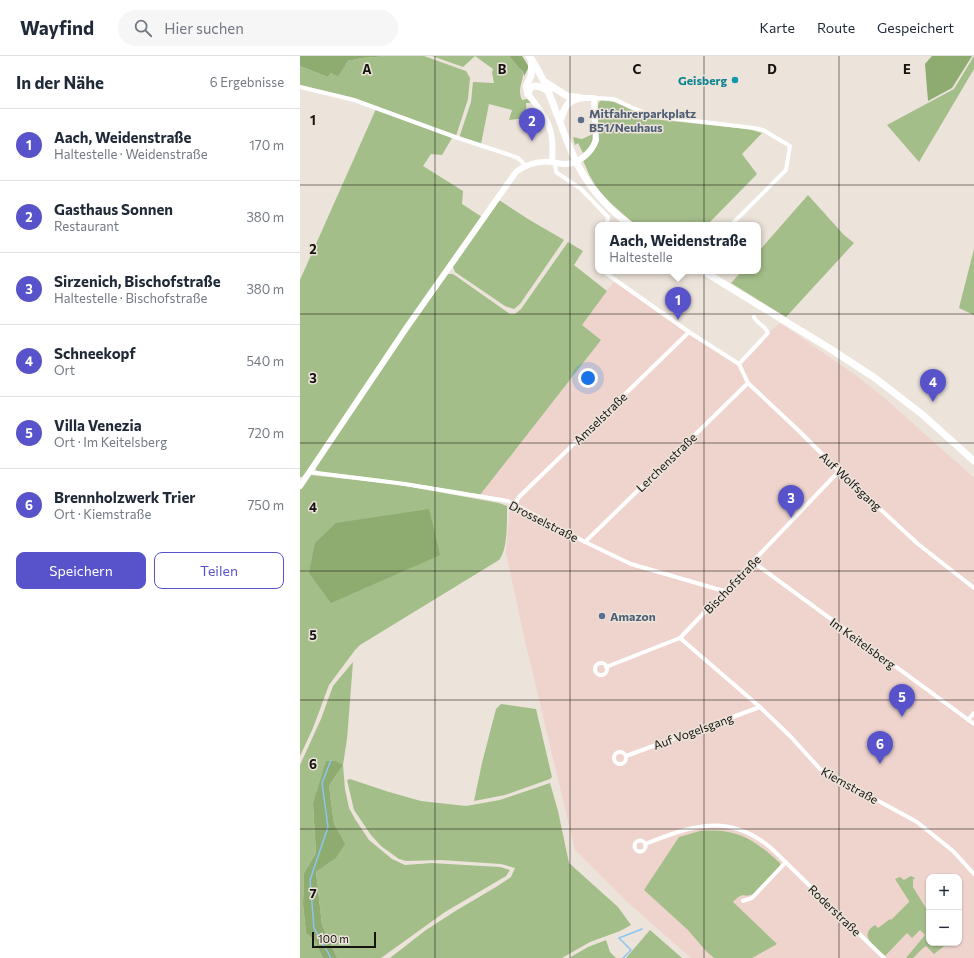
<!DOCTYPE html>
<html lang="de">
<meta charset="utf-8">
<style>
body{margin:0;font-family:Commissioner,sans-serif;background:#f6f6f7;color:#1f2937}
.controls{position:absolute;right:12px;bottom:12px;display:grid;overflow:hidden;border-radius:8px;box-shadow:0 1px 3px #0004}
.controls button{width:36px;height:36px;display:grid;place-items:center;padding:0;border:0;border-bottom:1px solid #e0e1e3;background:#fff;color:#1f2937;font:20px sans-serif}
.scale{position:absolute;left:12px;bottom:10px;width:64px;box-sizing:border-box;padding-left:4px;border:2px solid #161310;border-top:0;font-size:11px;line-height:14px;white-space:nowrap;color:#161310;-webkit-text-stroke:3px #ece3da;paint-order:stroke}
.you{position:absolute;left:288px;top:322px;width:14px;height:14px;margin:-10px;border:3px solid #fff;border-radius:50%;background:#1a73e8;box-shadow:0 0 0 6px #1a73e833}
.badge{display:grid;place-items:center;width:26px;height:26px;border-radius:50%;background:#5853cb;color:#fff;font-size:13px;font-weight:700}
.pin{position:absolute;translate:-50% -33px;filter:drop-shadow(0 1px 2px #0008)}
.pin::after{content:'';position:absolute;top:21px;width:14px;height:12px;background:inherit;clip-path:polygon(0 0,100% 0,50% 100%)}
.popup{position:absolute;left:295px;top:166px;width:166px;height:52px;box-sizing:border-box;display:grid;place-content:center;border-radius:8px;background:#fff;filter:drop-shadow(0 1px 3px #0005);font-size:13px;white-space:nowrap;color:#747a83}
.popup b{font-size:15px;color:#1f2937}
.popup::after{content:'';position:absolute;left:50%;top:100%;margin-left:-8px;border:8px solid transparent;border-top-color:#fff}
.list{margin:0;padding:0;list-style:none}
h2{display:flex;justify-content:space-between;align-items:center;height:52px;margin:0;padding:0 16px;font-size:17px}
h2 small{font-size:13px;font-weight:400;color:#747a83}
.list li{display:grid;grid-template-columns:26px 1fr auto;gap:12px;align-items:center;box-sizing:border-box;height:72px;padding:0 16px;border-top:1px solid #e0e1e3}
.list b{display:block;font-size:15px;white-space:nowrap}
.list p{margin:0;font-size:13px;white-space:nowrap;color:#747a83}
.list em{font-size:13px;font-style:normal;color:#747a83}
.actions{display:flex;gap:8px;padding:12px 16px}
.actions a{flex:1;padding:9px 0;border:1px solid #5853cb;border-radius:8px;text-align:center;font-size:14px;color:#5853cb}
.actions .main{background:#5853cb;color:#fff}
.icon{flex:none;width:22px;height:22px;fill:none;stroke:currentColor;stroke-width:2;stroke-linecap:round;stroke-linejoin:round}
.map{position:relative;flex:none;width:674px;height:902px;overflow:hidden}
header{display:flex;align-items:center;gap:24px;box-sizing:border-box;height:56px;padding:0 20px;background:#fff;border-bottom:1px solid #e0e1e3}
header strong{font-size:19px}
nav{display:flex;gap:22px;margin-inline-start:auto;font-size:14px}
.search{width:280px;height:36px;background:#f6f6f7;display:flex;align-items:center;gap:10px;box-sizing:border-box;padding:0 14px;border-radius:22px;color:#747a83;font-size:15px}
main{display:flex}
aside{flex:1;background:#fff}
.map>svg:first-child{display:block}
.commercial{fill:#eed4cd;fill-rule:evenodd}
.green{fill:#a4be89}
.forest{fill:#8eab70}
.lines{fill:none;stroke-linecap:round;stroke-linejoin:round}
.stream{stroke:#8ac6f2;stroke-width:1.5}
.minor{stroke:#fff;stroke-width:4}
.secondary{stroke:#fff;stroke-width:6}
.trunk{stroke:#fff;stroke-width:7}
.grid{fill:none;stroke:#161310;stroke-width:1;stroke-opacity:0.55}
.culture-dot{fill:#0f9aa8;stroke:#ece3da;stroke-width:1.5}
.service-dot{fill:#5c6f8a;stroke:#ece3da;stroke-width:1.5}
.labels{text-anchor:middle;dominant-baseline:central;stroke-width:3;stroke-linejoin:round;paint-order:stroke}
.culture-label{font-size:12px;font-weight:bold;fill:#0d838f;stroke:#ece3da;text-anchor:end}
.service-label{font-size:12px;font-weight:bold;fill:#4e5e75;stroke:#ece3da;text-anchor:start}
.street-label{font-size:12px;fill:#161310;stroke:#ece3da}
.grid-label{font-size:13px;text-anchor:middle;font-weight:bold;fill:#161310;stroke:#ece3da;stroke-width:3;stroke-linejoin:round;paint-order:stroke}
</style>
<header>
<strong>Wayfind</strong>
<div class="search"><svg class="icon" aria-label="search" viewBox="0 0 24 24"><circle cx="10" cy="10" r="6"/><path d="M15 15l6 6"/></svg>Hier suchen</div>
<nav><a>Karte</a><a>Route</a><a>Gespeichert</a></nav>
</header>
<main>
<aside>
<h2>In der Nähe<small>6 Ergebnisse</small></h2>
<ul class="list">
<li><span class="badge">1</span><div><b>Aach, Weidenstraße</b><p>Haltestelle · Weidenstraße</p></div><em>170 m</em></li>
<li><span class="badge">2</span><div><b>Gasthaus Sonnen</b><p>Restaurant</p></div><em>380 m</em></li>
<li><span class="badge">3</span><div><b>Sirzenich, Bischofstraße</b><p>Haltestelle · Bischofstraße</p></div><em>380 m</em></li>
<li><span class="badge">4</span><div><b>Schneekopf</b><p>Ort</p></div><em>540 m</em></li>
<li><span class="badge">5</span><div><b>Villa Venezia</b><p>Ort · Im Keitelsberg</p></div><em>720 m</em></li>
<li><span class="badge">6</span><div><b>Brennholzwerk Trier</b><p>Ort · Kiemstraße</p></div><em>750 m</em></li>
</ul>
<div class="actions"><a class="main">Speichern</a><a>Teilen</a></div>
</aside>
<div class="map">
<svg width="674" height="902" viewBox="0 0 674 902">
<rect width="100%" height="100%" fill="#ece3da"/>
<path class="commercial" d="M 315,224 L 438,308 L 468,277 L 480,267 L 557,320 L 588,345 L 674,422 L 674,902 L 391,902 L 325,844 L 275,794 L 225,585 L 206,497 L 210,452 L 208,446 L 180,439 L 301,284 L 282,269 ZM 629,821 L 659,821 L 659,887 L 629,887 Z"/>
<g class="green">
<path d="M 88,0 L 124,0 L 166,15 L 170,22 L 168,43 L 156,80 L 50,41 L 0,29 L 0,10 L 28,21 C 33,13 44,14 48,5 L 62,2 Z"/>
<path d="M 132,0 L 209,0 C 213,5 219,10 222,15 C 226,22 216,31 222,44 L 227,43 L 231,47 L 226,47 L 227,62 L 209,64 L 212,54 L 189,48 L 181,88 L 161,82 L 160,79 L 171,46 L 173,26 L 194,27 L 192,16 L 193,13 L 175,0 L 163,11 Z"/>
<path d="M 674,0 L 674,13 L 619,106 L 587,69 L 654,33 Z"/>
<path d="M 302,44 L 314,46 L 341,58 L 361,64 L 448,73 L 462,77 L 442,98 L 457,118 L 407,169 L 336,169 C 320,155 301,141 291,122 C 288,117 286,110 283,105 L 293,96 L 298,86 L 298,49 L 299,46 Z"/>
<path d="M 76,53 L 152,82 L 142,99 L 131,98 L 123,110 L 163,135 L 162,148 L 182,161 L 5,418 L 2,421 L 0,421 L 0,224 Z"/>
<path d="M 293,78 C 293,86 290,92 283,97 L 278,87 L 275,89 L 273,81 L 282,83 Z"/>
<path d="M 508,139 L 544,179 L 554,187 L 486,261 L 431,227 L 442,215 L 458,215 L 458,196 Z"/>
<path d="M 199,144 L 228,163 L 264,184 L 220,248 L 214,253 L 205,250 L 155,216 L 153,211 Z"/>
<path d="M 268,186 L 283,195 L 274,209 L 307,235 L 282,269 L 301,284 L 180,439 C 126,429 73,421 19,416 L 15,413 L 90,299 L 148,218 L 153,218 L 210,258 L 215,258 L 221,253 Z"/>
<path d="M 674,193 L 674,259 L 659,252 Z"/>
<path d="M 11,419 L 94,428 L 199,447 L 207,450 C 207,464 208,494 199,504 L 60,589 L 55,594 L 29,629 L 13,672 L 0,700 L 0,432 L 8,421 Z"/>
<path d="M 53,606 L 47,683 L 43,709 L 45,733 L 49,752 L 55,763 L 69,784 L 92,803 L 105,809 L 132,807 L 148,808 L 200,811 L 210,814 L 206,820 L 145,856 L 81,902 L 37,902 L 22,869 L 16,816 L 35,803 L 37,775 L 34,768 L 29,730 L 43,709 L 13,748 L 16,797 L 4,817 L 3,848 L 6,877 L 14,884 L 23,902 L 0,902 L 0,709 L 21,663 L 33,630 Z"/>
<path d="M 201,648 L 236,653 L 252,721 L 250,723 L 205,739 L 174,745 L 182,707 L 196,653 Z"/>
<path d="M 50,723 L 89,736 L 121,745 L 166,750 L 200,744 L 250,727 L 258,755 L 269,807 L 318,851 L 331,869 L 320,875 L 290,886 L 262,902 L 90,902 L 126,874 L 157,854 L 196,831 L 211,821 L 215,812 L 201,808 L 141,804 L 106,805 L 99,803 L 81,790 L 71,779 L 54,754 L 47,724 Z"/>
<path d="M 400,775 C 438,772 453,783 480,807 L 480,810 L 453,838 C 443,843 445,834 433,846 L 477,888 L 452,902 L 414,902 L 406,895 L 388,874 L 344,834 L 379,781 Z"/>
<path d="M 611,820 L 615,822 L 613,824 L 613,831 L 627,854 L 629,854 L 629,887 L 648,887 L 634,898 L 626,890 L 622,893 L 613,902 L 606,902 L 625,879 L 620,874 L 612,882 L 607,877 L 585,900 C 576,891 557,880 575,869 L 578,872 L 590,863 L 591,864 L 609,846 L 609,845 L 595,823 L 600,821 L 604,824 Z"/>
<path d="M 350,874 L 382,902 L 326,902 Z"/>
<path d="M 306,884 L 310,896 L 316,902 L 269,902 L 288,891 Z"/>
</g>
<g class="forest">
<path d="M 0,0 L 88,0 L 62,2 L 48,5 L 38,20 L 31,17 L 28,21 L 0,10 Z"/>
<path d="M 209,0 L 222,0 L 229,11 L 224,20 L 223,16 Z"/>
<path d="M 632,0 L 672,0 L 652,32 L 628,45 L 625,8 Z"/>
<path d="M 129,453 L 140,499 L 31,547 L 9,517 L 15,487 L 36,467 Z"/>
<path d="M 26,705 L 35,705 L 43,709 L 29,730 L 34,768 L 45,788 L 35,803 L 16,816 L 22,869 L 37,902 L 23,902 L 14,884 L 6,877 L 3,848 L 4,817 L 16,797 L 13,748 Z"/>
</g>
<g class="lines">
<g class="stream">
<path d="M 31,902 L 14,872 L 10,824 L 28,771 L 22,727 L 31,704"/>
<path d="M 323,902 L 331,894 L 319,882 L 342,873"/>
</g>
<g class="minor">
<path d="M 0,31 L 54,44 L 158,82 L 207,98 L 218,102 L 226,110"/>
<path d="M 294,42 L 314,43 L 335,53 L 354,60 L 454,72 L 463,74 L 490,90 L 486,114 L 431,169"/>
<path d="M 255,107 L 256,116 L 281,133 L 308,161 L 307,169"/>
<path d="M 306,215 L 307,218 L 389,276 L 439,308 L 468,277 C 466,270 457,268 454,261"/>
<path d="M 439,308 L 448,327 L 498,374 L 539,415 L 618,488 L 674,532"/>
<path d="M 9,416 L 105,428 L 208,445 L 285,486 L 331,508 L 424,535"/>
<path d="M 217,450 L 217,444 L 219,441 L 389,276"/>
<path d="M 285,486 L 448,327"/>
<path d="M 453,506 L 674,668"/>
<path d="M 380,582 L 460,651 L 491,681 L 520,713 L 617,766 L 653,795 L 674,818"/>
<circle cx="301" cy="613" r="6"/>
<path d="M 306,611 L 380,582 L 539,415"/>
<path d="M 668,664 L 674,657"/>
<circle cx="320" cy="702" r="6"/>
<path d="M 326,700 L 460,651"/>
<circle cx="340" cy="790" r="5.5"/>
<path d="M 345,788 C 391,770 428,756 471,792 L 584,902"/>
<path d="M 443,845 L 452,842 L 486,806"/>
</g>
<g class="secondary">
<path d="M 228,38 C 248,64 255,72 252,106"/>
<path d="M 0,430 L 107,271 L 216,116 C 226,108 238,105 251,106 C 256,107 261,108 266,108 C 280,107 292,96 296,84 L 294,42 L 282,42"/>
</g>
<g class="trunk">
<path d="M 229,0 C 251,31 258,67 274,101 C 286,128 306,151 330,169"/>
<path d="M 245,26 L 267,40 L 282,42"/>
<path d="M 228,38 L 226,30 L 231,20 L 232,4"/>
<path d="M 228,38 C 231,25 240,31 249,35"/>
<path d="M 260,65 C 264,55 265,46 277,43"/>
<path d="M 403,215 L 529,292 L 575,322 L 623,359 L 674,405"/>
</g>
</g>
<path class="grid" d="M 135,0 L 135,902M 270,0 L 270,902M 404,0 L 404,902M 539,0 L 539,902M 0,129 L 674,129M 0,258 L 674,258M 0,387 L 674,387M 0,515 L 674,515M 0,644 L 674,644M 0,773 L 674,773"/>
<circle class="culture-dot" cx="435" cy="24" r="4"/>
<g class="service-dot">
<circle cx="281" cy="64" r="4"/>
<circle cx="302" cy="560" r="4"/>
</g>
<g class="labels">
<g class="culture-label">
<text x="427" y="24">Geisberg</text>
</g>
<g class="service-label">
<text x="289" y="57">Mitfahrerparkplatz<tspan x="289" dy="14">B51/Neuhaus</tspan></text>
<text x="310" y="560">Amazon</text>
</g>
<g class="street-label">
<text transform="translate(300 362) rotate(-44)">Amselstraße</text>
<text transform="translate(366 406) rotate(-44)">Lerchenstraße</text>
<text transform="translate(551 425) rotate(43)">Auf Wolfsgang</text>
<text transform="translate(244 465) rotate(27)">Drosselstraße</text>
<text transform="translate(432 528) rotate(-46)">Bischofstraße</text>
<text transform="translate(563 587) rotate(36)">Im Keitelsberg</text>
<text transform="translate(393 675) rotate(-20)">Auf Vogelsgang</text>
<text transform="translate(550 729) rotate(29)">Kiemstraße</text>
<text transform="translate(535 854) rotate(44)">Roderstraße</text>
</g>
</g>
<g class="grid-label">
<text x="67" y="18">A</text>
<text x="202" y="18">B</text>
<text x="337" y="18">C</text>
<text x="472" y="18">D</text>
<text x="607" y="18">E</text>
<text x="13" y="69">1</text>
<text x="13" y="198">2</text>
<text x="13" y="327">3</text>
<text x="13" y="456">4</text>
<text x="13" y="584">5</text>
<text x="13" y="713">6</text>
<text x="13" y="842">7</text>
</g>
</svg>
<div class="controls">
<button>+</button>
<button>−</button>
</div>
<div class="scale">100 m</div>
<div class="you"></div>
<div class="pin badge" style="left:378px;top:264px">1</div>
<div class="popup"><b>Aach, Weidenstraße</b>Haltestelle</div>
<div class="pin badge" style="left:232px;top:85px">2</div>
<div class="pin badge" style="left:491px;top:462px">3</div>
<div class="pin badge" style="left:633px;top:346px">4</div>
<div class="pin badge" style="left:602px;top:661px">5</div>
<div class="pin badge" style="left:580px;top:708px">6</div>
</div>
</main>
